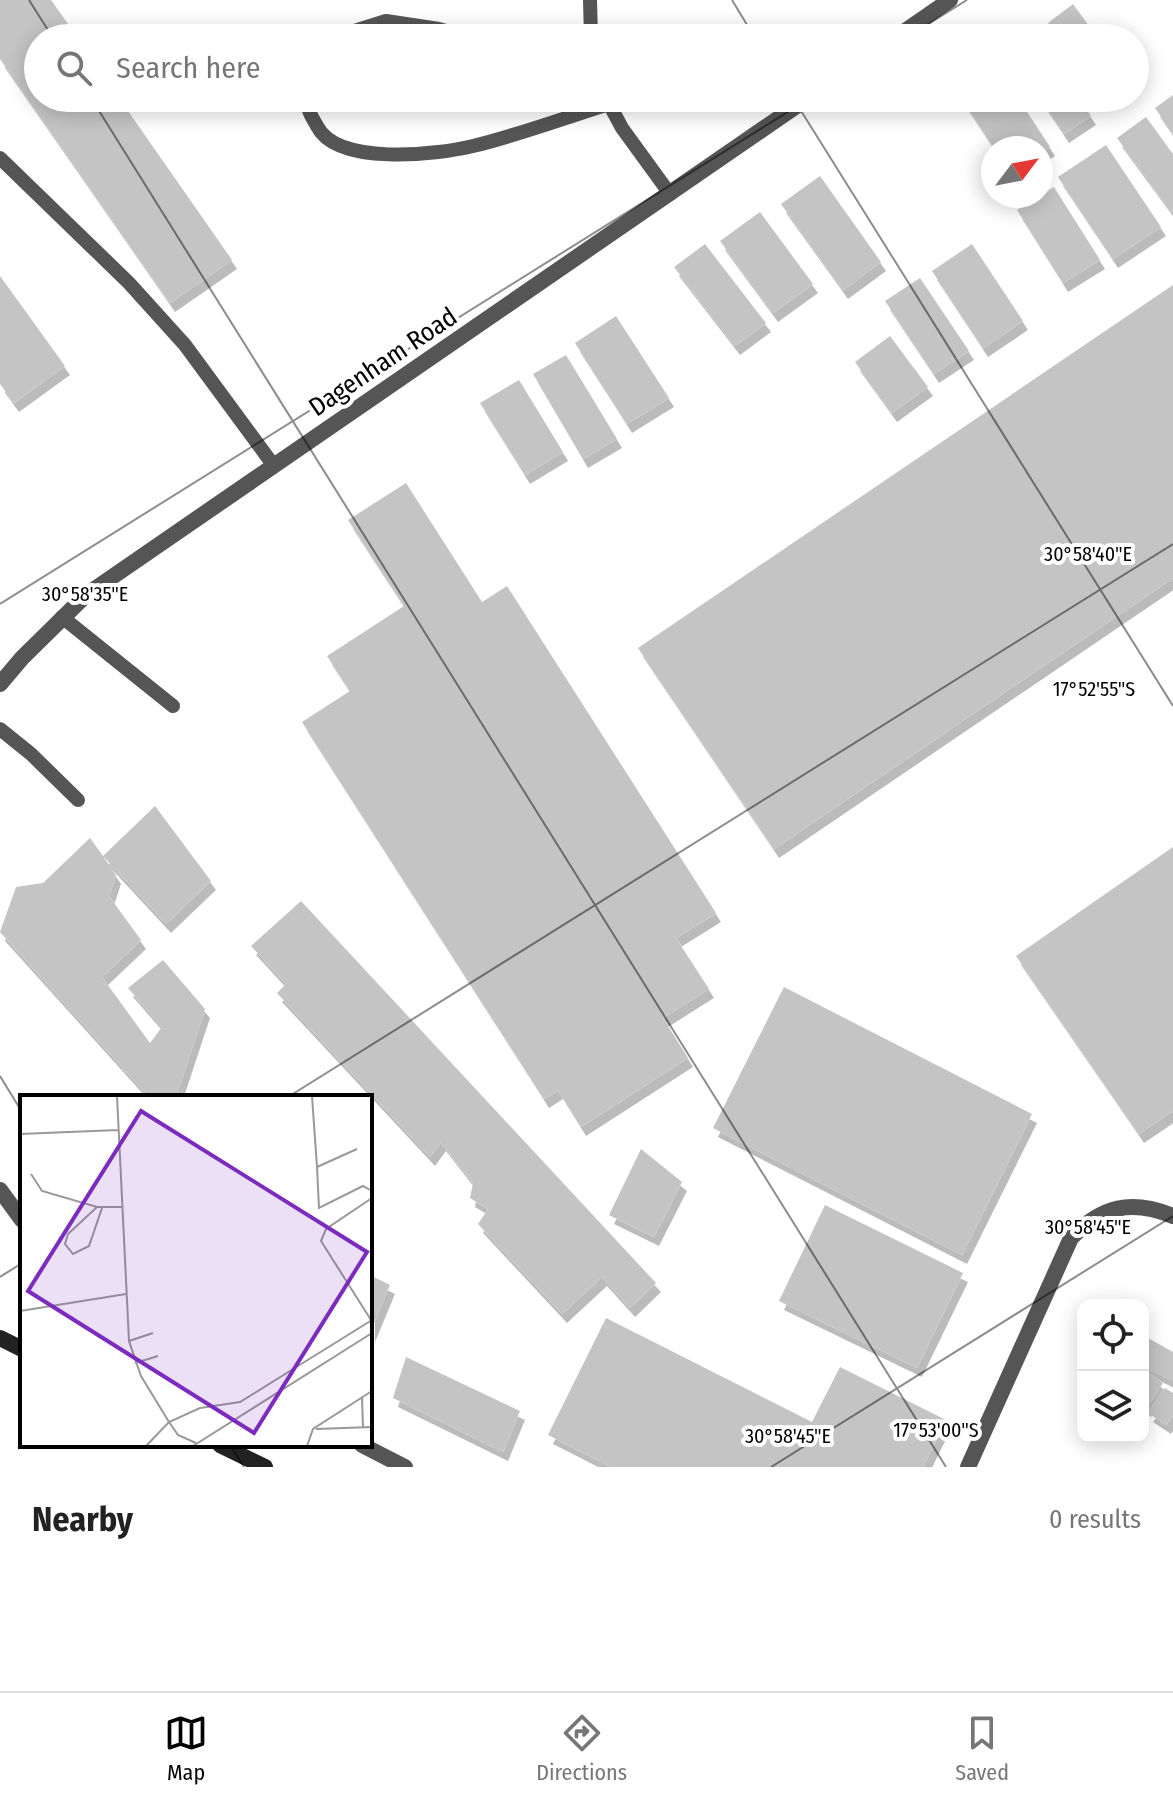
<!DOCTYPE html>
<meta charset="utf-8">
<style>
body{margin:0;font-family:"Fira Sans Condensed",sans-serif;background:#f6f6f6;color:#222}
.controls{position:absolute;right:24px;bottom:24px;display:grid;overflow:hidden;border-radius:16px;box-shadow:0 4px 20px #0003}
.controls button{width:72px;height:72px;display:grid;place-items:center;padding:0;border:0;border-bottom:2px solid #e0e0e0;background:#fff;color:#222;font:40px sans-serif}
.compass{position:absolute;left:981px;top:136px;width:72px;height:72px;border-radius:50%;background:#fff;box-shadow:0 4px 20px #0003;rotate:58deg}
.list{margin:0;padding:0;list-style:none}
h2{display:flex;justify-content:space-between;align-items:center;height:104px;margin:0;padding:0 32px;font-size:34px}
h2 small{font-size:26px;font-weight:400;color:#767676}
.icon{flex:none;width:44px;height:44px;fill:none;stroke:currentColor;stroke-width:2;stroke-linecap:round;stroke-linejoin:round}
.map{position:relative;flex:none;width:1173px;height:1467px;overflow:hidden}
.search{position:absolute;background:#fff;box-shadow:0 4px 20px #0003;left:24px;right:24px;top:24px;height:88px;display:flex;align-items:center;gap:20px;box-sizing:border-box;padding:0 28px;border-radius:44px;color:#767676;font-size:30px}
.sheet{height:224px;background:#fff}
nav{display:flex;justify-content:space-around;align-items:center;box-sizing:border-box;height:112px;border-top:2px solid #e0e0e0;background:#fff;font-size:22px;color:#767676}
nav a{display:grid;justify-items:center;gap:4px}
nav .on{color:#000}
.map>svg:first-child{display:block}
.building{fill:#c4c4c4;filter:url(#shadow)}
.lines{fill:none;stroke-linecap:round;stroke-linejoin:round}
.service{stroke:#555;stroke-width:14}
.minor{stroke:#555;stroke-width:16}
.secondary{stroke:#222;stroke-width:16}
.ticks{fill:none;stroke:#000;stroke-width:2;stroke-opacity:0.45}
.labels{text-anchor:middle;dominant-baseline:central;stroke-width:8;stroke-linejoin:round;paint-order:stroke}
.street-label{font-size:26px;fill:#000;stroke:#fff}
.inset-road{fill:none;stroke:#999;stroke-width:2}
.view{fill:#7b2cbf;fill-opacity:0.15;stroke:#7b2cbf;stroke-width:4}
.inset-edge{fill:none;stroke:#000;stroke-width:4}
.ticks-label{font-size:20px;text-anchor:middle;fill:#000;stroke:#fff;stroke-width:8;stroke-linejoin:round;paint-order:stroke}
</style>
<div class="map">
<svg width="1173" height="1467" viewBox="0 0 1173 1467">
<defs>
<filter id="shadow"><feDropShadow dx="5" dy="9" stdDeviation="0" flood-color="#0004"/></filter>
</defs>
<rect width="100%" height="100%" fill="#fff"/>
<g class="building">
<path d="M 0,0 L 51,0 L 78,38 L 38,38 L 38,98 L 119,98 L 232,260 L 170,303 L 0,59 Z"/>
<path d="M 1073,4 L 1098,38 L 1059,38 L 1048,23 Z"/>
<path d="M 1034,30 L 1039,38 L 1021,38 Z"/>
<path d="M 1173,95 L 1173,134 L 1155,108 Z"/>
<path d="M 961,98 L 1018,98 L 1050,147 L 1041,153 L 1041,148 L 994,148 Z"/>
<path d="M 1040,98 L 1079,98 L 1091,116 L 1064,134 Z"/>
<path d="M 1146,117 L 1173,154 L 1173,214 L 1117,138 Z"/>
<path d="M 1106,145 L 1161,227 L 1113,259 L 1058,177 Z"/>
<path d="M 820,176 L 881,262 L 843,290 L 781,204 Z"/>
<path d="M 1054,187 L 1100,260 L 1063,283 L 1017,210 Z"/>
<path d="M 760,212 L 813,284 L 773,313 L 720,241 Z"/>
<path d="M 705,244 L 766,323 L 735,346 L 674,267 Z"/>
<path d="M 972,244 L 1023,321 L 983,348 L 932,271 Z"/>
<path d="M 0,276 L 65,366 L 14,403 L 0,384 Z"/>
<path d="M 920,278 L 969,351 L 934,374 L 885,301 Z"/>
<path d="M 1173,285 L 1173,578 L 774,849 L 638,648 Z"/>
<path d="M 616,316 L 669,398 L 627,424 L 575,343 Z"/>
<path d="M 890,336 L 928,387 L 892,413 L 855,362 Z"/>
<path d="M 566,355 L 617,439 L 583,459 L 533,374 Z"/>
<path d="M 519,380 L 563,452 L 525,475 L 480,403 Z"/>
<path d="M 406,483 L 482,602 L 507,586 L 716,913 L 676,938 L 709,989 L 663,1018 L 688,1058 L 581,1127 L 558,1090 L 544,1099 L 302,722 L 350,691 L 327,656 L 404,606 L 348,520 Z"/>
<path d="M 155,806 L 211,881 L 166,924 L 103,856 L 116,875 L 109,896 L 141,940 L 102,977 L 150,1043 L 162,1027 L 128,988 L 163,960 L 205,1009 L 176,1097 L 149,1097 L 0,932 L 16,887 L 43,883 L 90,838 L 103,856 Z"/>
<path d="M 1173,847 L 1173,1111 L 1139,1134 L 1016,956 Z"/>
<path d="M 301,901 L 656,1283 L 630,1308 L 602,1277 L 562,1314 L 478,1224 L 488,1209 L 470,1198 L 473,1183 L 441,1142 L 430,1157 L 277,993 L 286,984 L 251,946 Z"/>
<path d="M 784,987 L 1032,1114 L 962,1255 L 713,1128 Z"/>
<path d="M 641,1149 L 682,1182 L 654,1237 L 609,1215 Z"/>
<path d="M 825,1205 L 963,1273 L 917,1368 L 779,1301 Z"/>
<path d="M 370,1275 L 390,1285 L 370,1333 Z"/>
<path d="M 606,1318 L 812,1422 L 840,1367 L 946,1420 L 923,1467 L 611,1467 L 548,1435 Z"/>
<path d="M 1148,1338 L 1173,1352 L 1173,1381 L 1143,1366 L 1143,1347 Z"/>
<path d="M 406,1357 L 520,1411 L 503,1452 L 393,1398 Z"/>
<path d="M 1145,1371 L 1163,1383 L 1146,1408 L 1143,1406 Z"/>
<path d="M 1165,1388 L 1173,1393 L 1173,1415 L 1166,1425 L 1148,1413 Z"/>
</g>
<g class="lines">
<g class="service">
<path d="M 590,0 L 591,38"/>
<path d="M 332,38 L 386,21 L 439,29 L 470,38"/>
<path d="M 308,98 C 306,109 312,117 317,126 C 337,166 436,155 473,146 C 519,135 564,118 609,104"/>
<path d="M 606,98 L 622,128 L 670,194"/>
<path d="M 0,158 L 129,283 L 185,345 L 274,466"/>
<path d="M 62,617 L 173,706"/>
<path d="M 0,729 L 31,754 L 78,800"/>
</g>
<g class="minor">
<path d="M 895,38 L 950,0"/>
<path d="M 0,684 L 22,658 L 86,595 L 808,98"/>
<path d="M 0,1190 L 22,1220"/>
<path d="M 362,1445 L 405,1467"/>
<path d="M 968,1467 L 1071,1238 C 1102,1206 1131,1199 1173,1216"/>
</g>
<g class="secondary">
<path d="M 0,1338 L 22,1349"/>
<path d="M 220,1445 L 265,1467"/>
</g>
</g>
<path class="ticks" d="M 29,0 L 53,38M 732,0 L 755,38M 906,38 L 967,0M 91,98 L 946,1467M 793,98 L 1173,706M 0,604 L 810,98M 0,1076 L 22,1112M 288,1097 L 1173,544M 0,1277 L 22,1263M 230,1445 L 244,1467M 771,1467 L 1173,1216"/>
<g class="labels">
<g class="street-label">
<text transform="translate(383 362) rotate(-34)">Dagenham Road</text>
</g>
</g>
<g transform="translate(20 1095)">
<rect width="352" height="352" fill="#fff"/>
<path class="inset-road" d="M 97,1 L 109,246 L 121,281 L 149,327 L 158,340 L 176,348M 292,1 L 297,72M 0,39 L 98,35M 337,54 L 297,72 L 299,113 L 343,91 L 352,96M 11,79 L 22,96 L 77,112 L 102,112M 77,112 L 48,139 L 45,149 L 53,159 L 69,151 L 82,113M 0,216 L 106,199M 351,225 L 301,146 L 306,134 L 352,103M 109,246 L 133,238M 115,268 L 138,261M 342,303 L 343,332M 296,334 L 352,332M 126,351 L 149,327 L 180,313 L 220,307 L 352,225M 173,351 L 352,238M 287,351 L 293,334 L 352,296"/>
<path class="view" d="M 121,16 L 347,157 L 234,338 L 8,196 Z"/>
<rect width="352" height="352" class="inset-edge"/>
</g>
<g class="ticks-label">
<text x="1088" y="561">30°58'40"E</text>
<text x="85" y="601">30°58'35"E</text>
<text x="1094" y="696">17°52'55"S</text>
<text x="1088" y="1234">30°58'45"E</text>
<text x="936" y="1437">17°53'00"S</text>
<text x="788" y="1443">30°58'45"E</text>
</g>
</svg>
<div class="controls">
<button><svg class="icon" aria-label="locate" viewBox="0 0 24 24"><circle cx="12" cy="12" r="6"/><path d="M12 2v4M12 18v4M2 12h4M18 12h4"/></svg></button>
<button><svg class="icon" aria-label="layers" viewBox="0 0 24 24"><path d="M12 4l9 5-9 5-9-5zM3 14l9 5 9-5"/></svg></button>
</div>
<svg class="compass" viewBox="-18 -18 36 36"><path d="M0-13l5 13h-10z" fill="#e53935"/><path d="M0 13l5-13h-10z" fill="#767676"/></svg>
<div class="search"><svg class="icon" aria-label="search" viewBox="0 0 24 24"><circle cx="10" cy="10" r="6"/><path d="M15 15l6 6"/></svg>Search here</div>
</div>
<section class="sheet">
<h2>Nearby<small>0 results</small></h2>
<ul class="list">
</ul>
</section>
<nav>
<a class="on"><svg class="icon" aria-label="map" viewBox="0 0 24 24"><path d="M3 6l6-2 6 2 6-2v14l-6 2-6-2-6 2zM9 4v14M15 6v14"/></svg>Map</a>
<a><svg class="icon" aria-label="directions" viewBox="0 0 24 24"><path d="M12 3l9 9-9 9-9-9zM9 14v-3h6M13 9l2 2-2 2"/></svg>Directions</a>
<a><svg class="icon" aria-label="saved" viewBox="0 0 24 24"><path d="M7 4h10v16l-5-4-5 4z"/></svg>Saved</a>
</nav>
